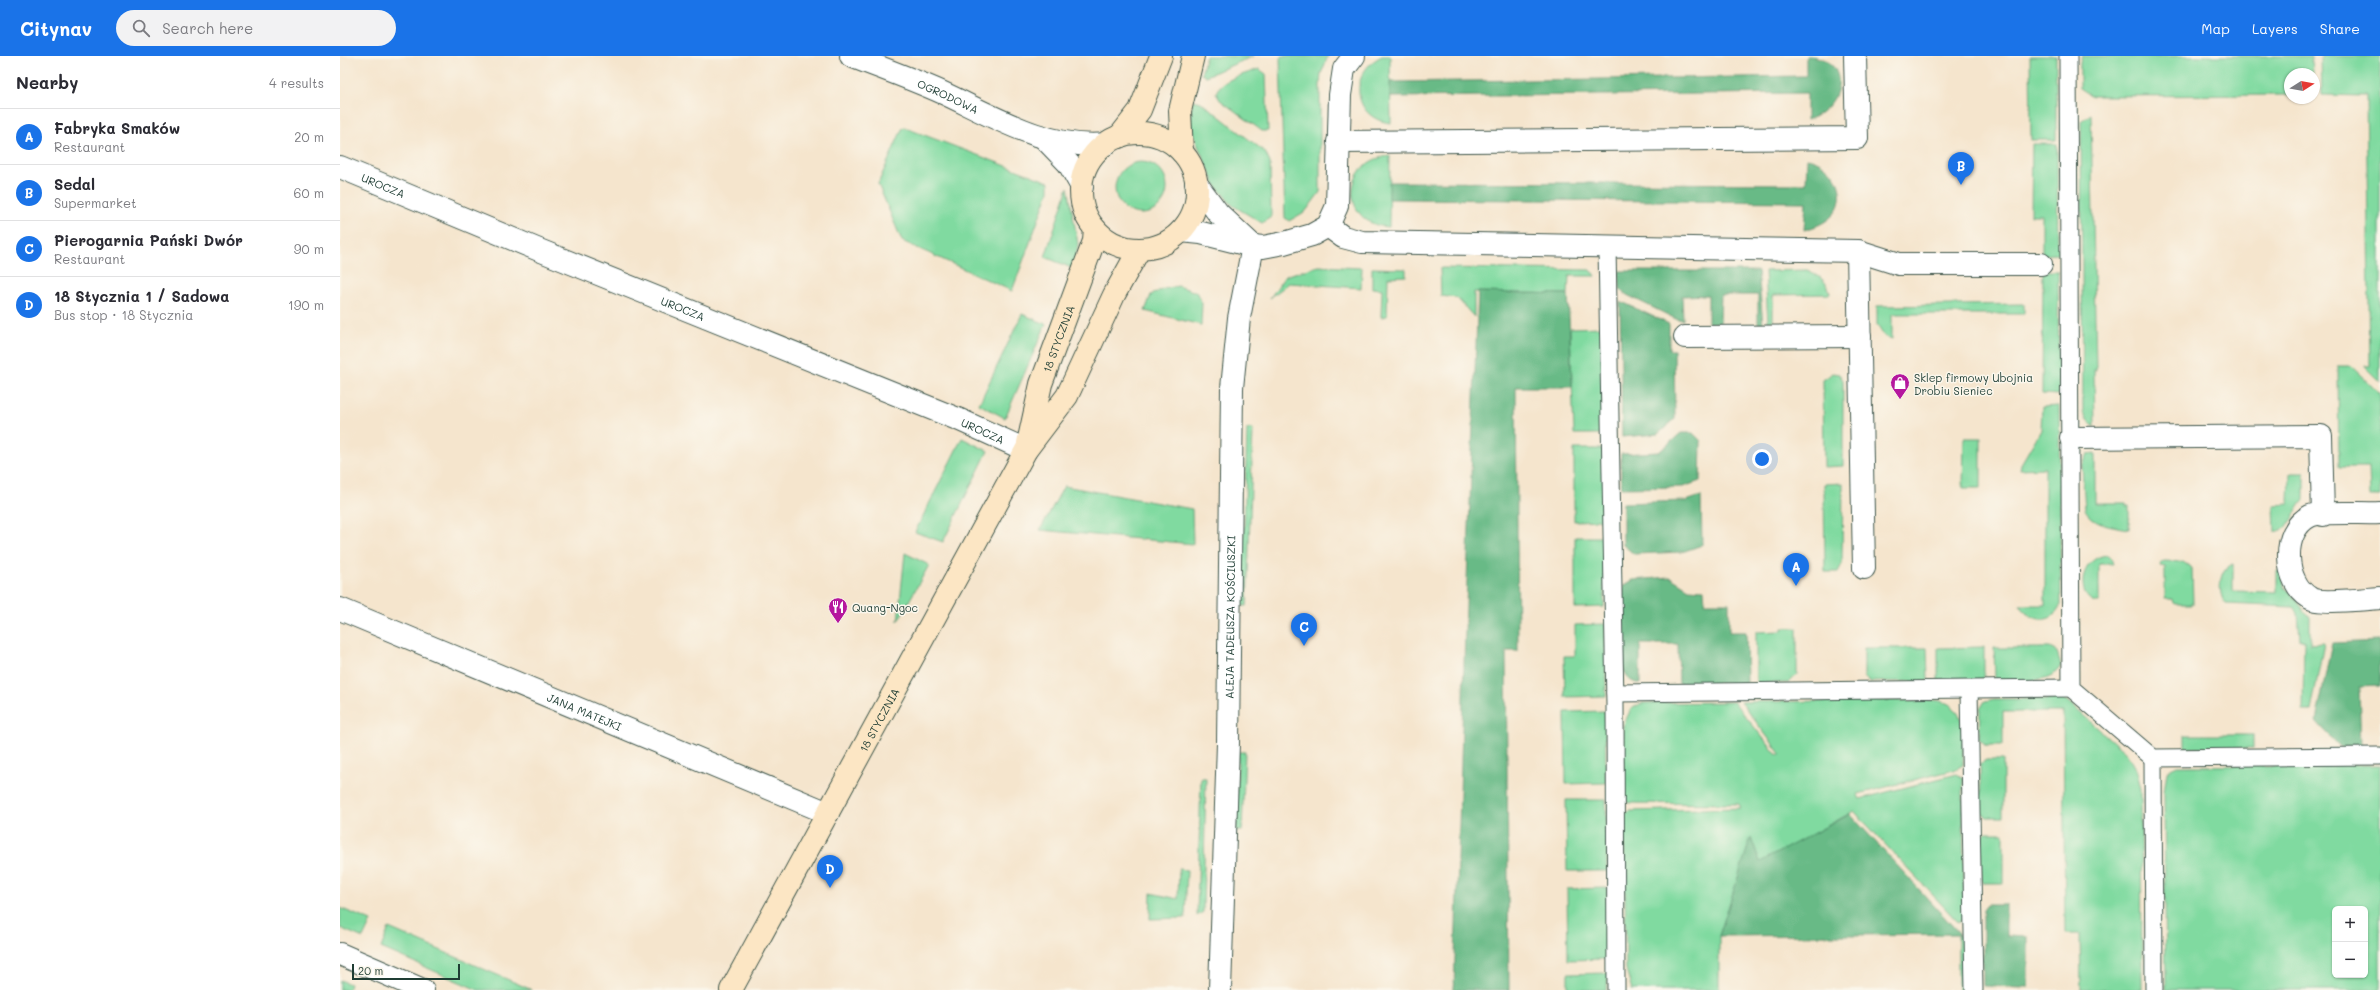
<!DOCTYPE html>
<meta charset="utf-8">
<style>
body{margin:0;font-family:Mali,sans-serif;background:#f2f2f3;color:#2b2b33}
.controls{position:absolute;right:12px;bottom:12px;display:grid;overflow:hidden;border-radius:6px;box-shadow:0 1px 3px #0004}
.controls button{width:36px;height:36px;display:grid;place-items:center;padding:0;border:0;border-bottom:1px solid #e1e1e2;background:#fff;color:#2b2b33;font:20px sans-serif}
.compass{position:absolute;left:1944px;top:12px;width:36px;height:36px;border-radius:50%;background:#fff;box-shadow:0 1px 3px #0004;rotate:79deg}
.scale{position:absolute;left:12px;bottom:10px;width:108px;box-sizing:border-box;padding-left:4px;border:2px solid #1f3d34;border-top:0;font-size:11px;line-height:14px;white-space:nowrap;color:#1f3d34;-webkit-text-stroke:3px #fbf7ec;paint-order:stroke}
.you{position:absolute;left:1422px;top:403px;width:14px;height:14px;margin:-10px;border:3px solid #fff;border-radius:50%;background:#1a73e8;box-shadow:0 0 0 6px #1a73e833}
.badge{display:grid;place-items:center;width:26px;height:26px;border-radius:50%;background:#1a73e8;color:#fff;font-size:13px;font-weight:700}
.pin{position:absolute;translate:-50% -33px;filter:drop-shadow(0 1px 2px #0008)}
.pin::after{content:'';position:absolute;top:21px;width:14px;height:12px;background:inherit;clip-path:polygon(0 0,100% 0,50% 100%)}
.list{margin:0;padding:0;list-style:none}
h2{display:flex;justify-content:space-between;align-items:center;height:52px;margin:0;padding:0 16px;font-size:17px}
h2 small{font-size:13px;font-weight:400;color:#7c7c81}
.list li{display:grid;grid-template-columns:26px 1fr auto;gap:12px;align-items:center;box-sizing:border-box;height:56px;padding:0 16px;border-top:1px solid #e1e1e2}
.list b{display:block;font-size:15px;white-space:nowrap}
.list p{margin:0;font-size:13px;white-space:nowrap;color:#7c7c81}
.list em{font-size:13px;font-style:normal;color:#7c7c81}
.icon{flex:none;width:22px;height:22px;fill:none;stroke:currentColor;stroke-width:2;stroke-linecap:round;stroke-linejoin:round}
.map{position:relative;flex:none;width:2040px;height:934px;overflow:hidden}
header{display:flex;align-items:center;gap:24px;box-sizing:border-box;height:56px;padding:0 20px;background:#1a73e8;color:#fff}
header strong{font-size:19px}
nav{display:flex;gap:22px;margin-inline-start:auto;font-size:14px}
.search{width:280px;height:36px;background:#f2f2f3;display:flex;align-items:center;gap:10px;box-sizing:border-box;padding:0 14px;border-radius:22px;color:#7c7c81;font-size:15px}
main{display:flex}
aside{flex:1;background:#fff}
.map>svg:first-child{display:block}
.green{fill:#80daa0;stroke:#508c6a;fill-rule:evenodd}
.forest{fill:#68ba86;stroke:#447c5d}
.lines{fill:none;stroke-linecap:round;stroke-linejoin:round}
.service-casing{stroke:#3f564b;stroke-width:19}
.minor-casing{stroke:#3f564b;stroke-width:24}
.secondary-casing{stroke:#3f564b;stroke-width:24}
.service{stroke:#fff;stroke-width:17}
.minor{stroke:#fff;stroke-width:22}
.secondary{stroke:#fce6c4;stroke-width:22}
.labels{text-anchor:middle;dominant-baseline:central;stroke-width:3;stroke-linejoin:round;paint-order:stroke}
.street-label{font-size:11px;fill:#1f3d34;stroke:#fbf7ec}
.poi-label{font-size:11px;fill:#1f3d34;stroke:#fbf7ec;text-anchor:start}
</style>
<header>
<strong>Citynav</strong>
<div class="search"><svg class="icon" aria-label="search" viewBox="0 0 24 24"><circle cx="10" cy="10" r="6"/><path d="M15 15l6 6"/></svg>Search here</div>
<nav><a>Map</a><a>Layers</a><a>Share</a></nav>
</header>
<main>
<aside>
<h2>Nearby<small>4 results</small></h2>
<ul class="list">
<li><span class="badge">A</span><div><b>Fabryka Smaków</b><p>Restaurant</p></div><em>20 m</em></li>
<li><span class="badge">B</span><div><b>Sedal</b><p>Supermarket</p></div><em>60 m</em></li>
<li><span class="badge">C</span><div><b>Pierogarnia Pański Dwór</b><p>Restaurant</p></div><em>90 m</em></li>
<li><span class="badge">D</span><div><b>18 Stycznia 1 / Sadowa</b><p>Bus stop · 18 Stycznia</p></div><em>190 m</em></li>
</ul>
</aside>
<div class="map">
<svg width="2040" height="934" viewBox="0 0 2040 934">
<rect width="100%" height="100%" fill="#fbf7ec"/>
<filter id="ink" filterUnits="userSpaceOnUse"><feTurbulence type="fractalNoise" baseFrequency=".025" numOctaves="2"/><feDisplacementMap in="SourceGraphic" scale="8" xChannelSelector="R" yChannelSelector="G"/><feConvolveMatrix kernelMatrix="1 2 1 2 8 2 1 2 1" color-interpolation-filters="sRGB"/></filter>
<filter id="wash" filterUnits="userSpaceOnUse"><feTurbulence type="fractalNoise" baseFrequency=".012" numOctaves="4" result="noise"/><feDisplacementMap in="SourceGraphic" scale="16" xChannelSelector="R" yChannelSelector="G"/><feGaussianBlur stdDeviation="0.9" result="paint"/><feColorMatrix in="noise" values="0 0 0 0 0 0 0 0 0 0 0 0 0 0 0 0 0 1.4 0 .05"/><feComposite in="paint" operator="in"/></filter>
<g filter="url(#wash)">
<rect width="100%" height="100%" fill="#f5e5cd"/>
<g class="green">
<path d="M 866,0 L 914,0 L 866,20 L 861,18 Z"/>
<path d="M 943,0 L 988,0 L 981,18 L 980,29 L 980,136 L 966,155 L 949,165 L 945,162 L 940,2 Z"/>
<path d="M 1042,0 L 1050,0 L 1051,67 C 1012,63 1008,16 1042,0 Z"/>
<path d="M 1690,0 L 1716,0 L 1716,84 L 1691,84 Z"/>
<path d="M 1742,0 L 1972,0 L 1973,18 L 1950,18 L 1950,39 L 1752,40 L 1740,32 L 1740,7 Z"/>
<path d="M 1981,0 L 2040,0 L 2040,326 L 2024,310 L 2030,310 L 2026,40 L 1982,39 Z"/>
<path d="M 919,13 L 926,18 L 928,75 L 922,75 L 880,44 L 876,37 C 880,23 907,18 919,13 Z"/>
<path d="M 853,44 L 861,46 L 925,96 L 930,107 L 931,161 L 922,167 L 892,149 L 876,130 L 850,72 L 850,59 Z"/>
<path d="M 1751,58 L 1756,314 L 1754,314 L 1755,370 L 1747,364 L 1743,356 L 1741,65 Z"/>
<path d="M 563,71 L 709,126 L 709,135 L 672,235 L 562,185 L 538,128 Z"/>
<path d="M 1692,88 L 1717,88 L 1718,198 L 1702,199 L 1702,159 L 1691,159 Z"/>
<path d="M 1050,100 L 1049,171 C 999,169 1002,103 1050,100 Z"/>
<circle cx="801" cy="132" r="26"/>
<path d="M 728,131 L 738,188 L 734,213 L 705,201 Z"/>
<path d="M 978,210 L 1022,212 L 1021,232 L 949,227 L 930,242 L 945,220 Z"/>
<path d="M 1032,212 L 1066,213 L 1066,220 L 1048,221 L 1047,260 L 1041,261 L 1042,233 L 1032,232 Z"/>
<path d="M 1100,212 L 1251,214 L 1255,220 L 1229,220 L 1228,238 L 1134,236 L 1134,261 L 1117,242 L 1101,240 Z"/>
<path d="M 1467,214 C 1477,218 1489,226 1490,238 L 1433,239 L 1433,265 L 1428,266 L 1425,215 Z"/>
<path d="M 1703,215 L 1718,215 L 1719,339 L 1702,338 Z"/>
<path d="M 838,230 L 856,236 L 862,247 L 861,269 L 805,255 L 811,239 L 824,233 Z"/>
<path d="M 1684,248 L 1684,258 L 1552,258 L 1552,283 L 1544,280 L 1537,269 L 1537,250 Z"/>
<path d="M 682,258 L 706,268 L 665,362 L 639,348 Z"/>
<path d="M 1262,271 L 1263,378 L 1234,378 L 1230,272 Z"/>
<path d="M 1998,310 L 2011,310 L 2040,338 L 2040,440 L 2030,440 L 2029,411 L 1999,411 Z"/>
<path d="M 1493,317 L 1499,318 L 1503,324 L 1503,410 L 1484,411 L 1483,324 Z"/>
<path d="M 1719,350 L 1721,549 L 1713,560 C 1701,568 1687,560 1680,549 L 1705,549 L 1705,412 L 1680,413 L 1681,408 L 1701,374 L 1702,351 Z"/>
<path d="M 907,373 L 913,373 L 907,550 L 902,550 Z"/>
<path d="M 622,382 L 648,395 L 603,486 L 575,476 Z"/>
<path d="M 1624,382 L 1641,382 L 1641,432 L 1623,432 Z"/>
<path d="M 1234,393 L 1263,393 L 1264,464 L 1234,465 Z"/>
<path d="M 1755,397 L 1755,447 L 1786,447 L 1786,450 L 1789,450 L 1789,473 C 1773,470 1753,469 1745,453 L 1742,410 L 1748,398 Z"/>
<path d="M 1950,417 L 1964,417 L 1964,443 L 1946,472 L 1935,476 L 1934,449 L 1949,448 Z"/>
<path d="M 1503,427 L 1502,508 L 1498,516 L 1485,516 L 1484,428 Z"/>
<path d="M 724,430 L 852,453 L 853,488 L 700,474 Z"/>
<path d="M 1235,481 L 1264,481 L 1264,551 L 1235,552 Z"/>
<path d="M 565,497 L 589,509 L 558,565 Z"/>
<path d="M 1767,499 L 1771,502 L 1773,508 L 1759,508 L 1759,546 C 1737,548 1736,502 1767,499 Z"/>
<path d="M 1825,505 L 1843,506 L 1852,512 L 1853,548 L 1835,548 L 1833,547 L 1832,543 L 1825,543 L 1825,511 L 1820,510 L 1821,506 Z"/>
<path d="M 1893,508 L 1893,535 L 1937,536 L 1937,515 L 1940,515 L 1946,532 L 1970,561 L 1970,588 L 1984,587 L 1971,655 L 1963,655 L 1964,584 L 1960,584 L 1958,557 L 1953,551 L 1886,548 C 1877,539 1878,511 1893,508 Z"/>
<path d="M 1265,568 L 1266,640 L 1225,641 L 1224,600 L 1235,600 L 1235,569 Z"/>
<path d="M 1442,572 L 1457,572 L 1457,618 L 1449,627 L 1416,627 L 1416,576 L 1442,575 Z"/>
<path d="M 1644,591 L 1644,624 L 1598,625 L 1598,592 Z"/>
<path d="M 1524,592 L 1587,592 L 1588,625 L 1529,626 L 1524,621 Z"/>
<path d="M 1654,592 L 1710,592 L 1717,596 L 1721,609 C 1712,630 1674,624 1655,624 Z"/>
<path d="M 1654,643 L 1721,643 L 1727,645 L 1787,698 L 1797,716 L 1801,733 L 1802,934 L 1741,934 L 1740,878 L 1725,878 L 1723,656 L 1663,656 L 1663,689 L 1646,689 L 1639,683 L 1640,653 L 1645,645 Z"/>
<path d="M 1593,644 C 1630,646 1622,682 1623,709 L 1614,714 L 1518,738 L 1520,743 L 1617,718 L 1623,722 L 1624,862 L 1619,867 L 1514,755 L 1420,807 L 1411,782 L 1379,880 L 1379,934 L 1292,934 L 1286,913 L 1284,758 L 1290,755 L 1401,752 L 1399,748 L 1290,747 L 1284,744 L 1283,670 L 1291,653 L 1302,647 L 1394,646 L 1436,698 L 1441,699 L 1401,646 Z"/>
<path d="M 1265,655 L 1266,727 L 1226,728 L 1225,656 Z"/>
<rect x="1845" y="679" width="68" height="13"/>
<path d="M 898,696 L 905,696 L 902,775 L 896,775 Z"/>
<path d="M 1646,704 L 1663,704 L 1663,761 L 1647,761 L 1641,756 L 1640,708 Z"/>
<path d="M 2040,709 L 2040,934 L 1826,934 L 1824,736 L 1827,715 L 1837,710 ZM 1995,853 L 2025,853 L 2025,919 L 1995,919 Z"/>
<path d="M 861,722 L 866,722 L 863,856 L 857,860 Z"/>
<path d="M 1226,744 L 1266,744 L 1267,815 L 1227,815 Z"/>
<path d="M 1646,777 L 1664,777 L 1664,827 L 1642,827 L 1640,782 Z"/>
<path d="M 839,813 L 847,814 L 845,862 L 810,863 L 811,837 L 838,843 Z"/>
<path d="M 1267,832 L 1267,903 L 1228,904 L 1227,833 Z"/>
<path d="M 0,852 L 31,865 L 23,882 L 0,872 Z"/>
<path d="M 49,872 L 192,934 L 138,934 L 41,892 Z"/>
<rect x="1618" y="879" width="6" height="55"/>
<path d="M 1268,917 L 1267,934 L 1228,934 L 1228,918 Z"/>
<path d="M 0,924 L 10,928 L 8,934 L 0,934 Z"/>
</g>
<g class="forest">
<path d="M 1466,0 C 1510,0 1508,49 1467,64 L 1467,37 L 1050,41 L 1050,26 L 1466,20 Z"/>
<path d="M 1467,102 C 1491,106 1511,135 1494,158 C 1486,167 1475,171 1464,174 L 1466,146 L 1049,143 L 1049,126 L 1466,128 Z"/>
<path d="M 1279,215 L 1418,215 L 1423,268 L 1418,268 L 1418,239 L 1381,239 L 1380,267 L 1368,267 L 1368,239 L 1342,240 L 1343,264 L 1336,263 L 1287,239 L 1280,233 Z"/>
<path d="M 1138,236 L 1228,238 L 1232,331 L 1176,331 L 1178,595 L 1166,595 L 1169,934 L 1114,934 L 1125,576 Z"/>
<path d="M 1280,245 L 1329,268 L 1329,294 L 1334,294 L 1335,363 L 1318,378 L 1282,381 Z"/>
<path d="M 1341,377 L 1353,377 L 1361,385 L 1360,425 L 1343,431 L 1281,432 L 1281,398 L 1319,396 Z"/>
<path d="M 1361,440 L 1362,489 L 1342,496 L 1294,498 L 1283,489 L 1283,447 L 1346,445 Z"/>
<path d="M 1330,521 L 1349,533 L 1364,534 L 1365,547 L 1389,547 L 1389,576 L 1406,576 L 1407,627 L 1339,628 L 1338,588 L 1300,588 L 1300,628 C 1290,626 1285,621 1283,611 L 1283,530 L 1293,524 Z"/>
<path d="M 2040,585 L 2040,630 L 2019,631 L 2021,692 L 2002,693 L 1976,665 L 1992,587 Z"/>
<path d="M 1510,758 L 1620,878 L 1379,880 L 1411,781 L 1420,806 Z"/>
<path d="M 1647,849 L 1666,849 L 1666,880 L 1688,881 L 1688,931 L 1643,930 L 1643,854 Z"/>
</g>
</g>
<g filter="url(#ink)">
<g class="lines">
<g class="service-casing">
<g id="service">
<path d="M 1728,0 L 1731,632 L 1813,702 L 2040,700"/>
<path d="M 1267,191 L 1275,648 L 1276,934"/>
<path d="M 1629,634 L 1634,934"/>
<path d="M 1275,637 L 1731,632"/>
<path d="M 1813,702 L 1814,934"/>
</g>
</g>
<g class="minor-casing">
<g id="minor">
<path id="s1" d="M 511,0 C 541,12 572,23 601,36 C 653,60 707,94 766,88"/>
<path d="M 704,82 L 729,108 L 742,131"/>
<path d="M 998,86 L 1517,82 L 1515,0"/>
<path id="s2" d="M 0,111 L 199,194 L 620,364 L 686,394"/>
<path d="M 856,127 L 878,157 L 911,188"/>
<path d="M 988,170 L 1003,181 L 1022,186 L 1518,195 L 1559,208 L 1701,208"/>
<path d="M 841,175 L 861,177 L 913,190 L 923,191 L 944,187 L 972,179 L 988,170 L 997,150 L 1000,39 L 1004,13 L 1014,0"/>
<path d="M 1518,195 L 1524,512"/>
<path d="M 1345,281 L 1520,280"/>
<path d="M 1731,382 L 1981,380 L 1983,459"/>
<path d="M 2040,457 C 2025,458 1981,455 1970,460 C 1940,475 1944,527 1970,542 C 1979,548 2027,543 2040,542"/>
<path id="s3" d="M 0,553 L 488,757"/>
<path d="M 0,898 L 83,934"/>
<path id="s4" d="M 880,934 L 888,687 L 892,332 L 899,262 L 913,190"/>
</g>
</g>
<g class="secondary-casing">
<g id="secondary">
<circle cx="799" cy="135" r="58"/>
<path d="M 779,81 L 800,54 L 821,0"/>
<path d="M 842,96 L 840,55 L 853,0"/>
<path id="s5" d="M 688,387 L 701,328 L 754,185 L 755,173"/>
<path id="s6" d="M 391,934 L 686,394 L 727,340 L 774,239 L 799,194"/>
</g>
</g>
<use href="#service" class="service"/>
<use href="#minor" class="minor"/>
<use href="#secondary" class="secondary"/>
</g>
</g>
<defs>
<g id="shop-pin" transform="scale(1)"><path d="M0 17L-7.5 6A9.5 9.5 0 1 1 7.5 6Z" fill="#b5179e" stroke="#fbf7ec"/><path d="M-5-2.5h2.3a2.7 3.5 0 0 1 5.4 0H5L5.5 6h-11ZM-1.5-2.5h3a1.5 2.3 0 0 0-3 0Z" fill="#fff"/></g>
<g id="restaurant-pin" transform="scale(1)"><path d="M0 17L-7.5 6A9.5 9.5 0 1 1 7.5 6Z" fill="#b5179e" stroke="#fbf7ec"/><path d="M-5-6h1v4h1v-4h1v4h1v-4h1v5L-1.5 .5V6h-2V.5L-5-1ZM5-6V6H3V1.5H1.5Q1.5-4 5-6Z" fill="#fff"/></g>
</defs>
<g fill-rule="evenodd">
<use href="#shop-pin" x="1560" y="327"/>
<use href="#restaurant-pin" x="498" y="551"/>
</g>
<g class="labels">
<g class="street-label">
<text stroke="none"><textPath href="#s1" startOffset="105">OGRODOWA</textPath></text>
<text stroke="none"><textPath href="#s2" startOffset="47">UROCZA</textPath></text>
<text stroke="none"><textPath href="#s2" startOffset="371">UROCZA</textPath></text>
<text stroke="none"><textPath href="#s5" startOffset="109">18 STYCZNIA</textPath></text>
<text stroke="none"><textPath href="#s2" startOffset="695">UROCZA</textPath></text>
<text stroke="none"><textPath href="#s4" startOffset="373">ALEJA TADEUSZA KOŚCIUSZKI</textPath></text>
<text stroke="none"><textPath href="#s3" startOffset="265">JANA MATEJKI</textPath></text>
<text stroke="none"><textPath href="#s6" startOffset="308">18 STYCZNIA</textPath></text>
</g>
<g class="poi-label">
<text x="1574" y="321">Sklep firmowy Ubojnia<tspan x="1574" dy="13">Drobiu Sieniec</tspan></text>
<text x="512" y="551">Quang-Ngoc</text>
</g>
</g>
</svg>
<div class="controls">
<button>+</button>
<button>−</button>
</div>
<svg class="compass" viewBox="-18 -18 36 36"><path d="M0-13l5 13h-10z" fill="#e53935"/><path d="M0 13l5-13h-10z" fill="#7c7c81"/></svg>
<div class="scale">20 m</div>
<div class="you"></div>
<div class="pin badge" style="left:1456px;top:530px">A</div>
<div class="pin badge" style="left:1621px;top:129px">B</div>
<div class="pin badge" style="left:964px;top:590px">C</div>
<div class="pin badge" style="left:490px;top:832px">D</div>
</div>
</main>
